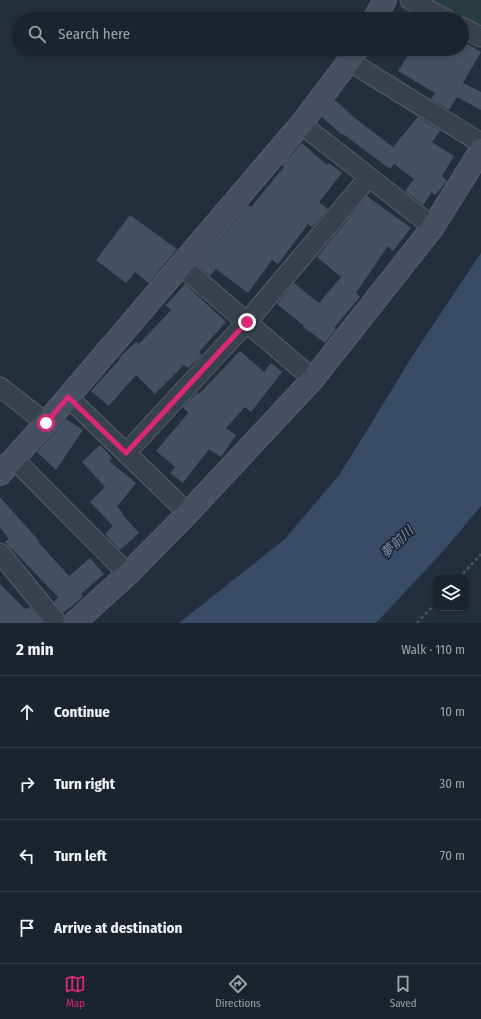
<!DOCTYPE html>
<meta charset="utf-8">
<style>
body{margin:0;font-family:"Fira Sans Condensed","Noto Sans JP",sans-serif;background:#242b36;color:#f1f3f6}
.controls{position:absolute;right:12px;bottom:12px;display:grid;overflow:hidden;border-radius:8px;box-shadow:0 2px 6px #0003}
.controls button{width:36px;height:36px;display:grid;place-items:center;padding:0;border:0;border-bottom:1px solid #39404a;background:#1b232e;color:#f1f3f6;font:20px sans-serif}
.stop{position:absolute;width:12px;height:12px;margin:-9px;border:3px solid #db2777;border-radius:50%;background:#fff}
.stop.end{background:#db2777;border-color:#fff;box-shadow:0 1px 4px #0008}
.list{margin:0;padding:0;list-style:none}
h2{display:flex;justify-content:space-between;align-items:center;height:52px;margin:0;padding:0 16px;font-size:17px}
h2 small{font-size:13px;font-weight:400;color:#a0a4aa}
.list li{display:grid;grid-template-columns:26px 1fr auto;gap:12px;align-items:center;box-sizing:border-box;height:72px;padding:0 16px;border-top:1px solid #39404a}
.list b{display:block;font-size:15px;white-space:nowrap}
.list em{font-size:13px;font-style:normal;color:#a0a4aa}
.icon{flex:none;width:22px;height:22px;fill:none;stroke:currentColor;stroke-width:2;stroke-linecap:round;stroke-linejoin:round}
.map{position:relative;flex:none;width:481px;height:623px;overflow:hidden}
.search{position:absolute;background:#1b232e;box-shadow:0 2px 6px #0003;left:12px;right:12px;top:12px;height:44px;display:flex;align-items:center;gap:10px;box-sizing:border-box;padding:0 14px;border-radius:22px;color:#a0a4aa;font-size:15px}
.sheet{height:340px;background:#1b232e}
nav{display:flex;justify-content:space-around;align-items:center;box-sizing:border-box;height:56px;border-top:1px solid #39404a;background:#1b232e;font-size:11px;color:#a0a4aa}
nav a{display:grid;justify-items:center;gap:2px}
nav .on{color:#db2777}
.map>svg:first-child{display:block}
.green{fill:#263c3f}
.water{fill:#394c67}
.building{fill:#455162}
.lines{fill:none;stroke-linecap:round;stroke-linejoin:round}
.street-casing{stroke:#565f6c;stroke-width:21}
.secondary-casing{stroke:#565f6c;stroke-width:24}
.path{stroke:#44595c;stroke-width:2.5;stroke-dasharray:3 3;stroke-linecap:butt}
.street{stroke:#38414e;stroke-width:19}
.secondary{stroke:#465061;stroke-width:22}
.route{stroke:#db2777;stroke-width:5}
.labels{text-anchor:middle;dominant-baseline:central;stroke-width:3.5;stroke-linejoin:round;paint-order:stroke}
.water-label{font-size:13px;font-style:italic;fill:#7c92b1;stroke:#1d2633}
</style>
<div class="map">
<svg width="481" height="623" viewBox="0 0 481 623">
<rect width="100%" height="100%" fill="#242f3e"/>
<path class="green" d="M 425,0 L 481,0 L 481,29 Z"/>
<path class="water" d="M 481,253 L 481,506 L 446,548 L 376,623 L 179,623 L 285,539 L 340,474 L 415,352 Z"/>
<g class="building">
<path d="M 462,41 L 481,52 L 463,83 L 481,92 L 481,110 L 457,97 L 449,110 L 431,99 L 435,93 L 398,71 L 412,49 L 462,49 Z"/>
<path d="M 335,100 L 356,119 L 393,147 L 418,117 L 437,129 L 440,131 L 432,142 L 454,156 L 442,176 L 447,181 L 435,195 L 432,192 L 423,205 L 405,191 L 414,179 L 394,164 L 390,169 L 343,134 L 342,135 L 322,117 Z"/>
<path d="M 302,143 L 327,165 L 329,163 L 342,173 L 319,202 L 328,209 L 312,227 L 308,224 L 278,264 L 272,260 L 248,293 L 216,269 L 210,276 L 197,265 L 248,205 L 251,207 L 284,167 L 282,165 Z"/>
<path d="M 367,196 L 411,228 L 393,251 L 388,246 L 356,293 L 360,297 L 334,328 L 336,329 L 325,343 L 303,327 L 304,326 L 277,304 L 294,283 L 319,303 L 341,277 L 317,257 Z"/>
<path d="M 130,215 L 177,249 L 149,283 L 135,272 L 126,283 L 96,260 Z"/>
<path d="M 185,284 L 226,322 L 199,352 L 202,355 L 188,368 L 184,365 L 155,394 L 136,375 L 109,406 L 91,391 L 120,359 L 119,358 L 136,342 L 139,344 L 171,310 L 166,305 Z"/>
<path d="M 240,351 L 264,372 L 271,363 L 282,372 L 251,412 L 245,407 L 226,428 L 236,435 L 221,457 L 209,449 L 183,483 L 170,473 L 175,467 L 156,451 L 188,413 L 183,407 L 198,392 L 199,394 Z"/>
<path d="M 66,419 L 83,430 L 56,470 L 37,452 Z"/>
<path d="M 100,445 L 112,458 L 109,461 L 136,483 L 117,507 L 123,513 L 122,514 L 139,533 L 120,550 L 105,534 L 113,526 L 90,502 L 105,487 L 82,462 Z"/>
<path d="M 0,497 L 39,541 L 38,542 L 69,576 L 90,558 L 104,574 L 81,594 L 83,597 L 63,613 L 54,602 L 58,597 L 5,542 L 9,539 L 0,528 Z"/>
<path d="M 0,584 L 25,609 L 30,607 L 43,623 L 0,623 Z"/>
</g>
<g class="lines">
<g class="street-casing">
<g id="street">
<path d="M 410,0 L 446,19"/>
<path d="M 462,27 L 481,37"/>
<path d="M 349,61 L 481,143"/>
<path d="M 301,124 L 433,227"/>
<path d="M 180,265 L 313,379"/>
<path d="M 0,387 L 46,423"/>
<path d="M 68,397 L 188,513"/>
<path d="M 126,453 L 247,322 L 369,177"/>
<path d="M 14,459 L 128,574"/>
<path d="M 0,553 L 57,623"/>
</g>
</g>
<g class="secondary-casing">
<g id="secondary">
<path d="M 374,19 L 385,0"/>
<path d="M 0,474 L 46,423 L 301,124 L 352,57 L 357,49"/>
<path d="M 74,623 L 128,574 L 188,513 L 313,379 L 433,227 L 481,150"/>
</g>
</g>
<g class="path">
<path d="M 459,578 L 481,554"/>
<path d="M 417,623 L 436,603"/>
</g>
<use href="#street" class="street"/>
<use href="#secondary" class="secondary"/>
</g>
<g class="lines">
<path class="route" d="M 46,423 L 68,397 L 126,453 L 247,322"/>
</g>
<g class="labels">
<g class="water-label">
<text transform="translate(397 542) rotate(-44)">夢前川</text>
</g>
</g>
</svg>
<div class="controls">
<button><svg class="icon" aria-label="layers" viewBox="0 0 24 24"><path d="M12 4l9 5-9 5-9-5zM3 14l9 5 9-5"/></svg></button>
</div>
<div class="stop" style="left:46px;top:423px"></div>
<div class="stop end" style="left:247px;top:322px"></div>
<div class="search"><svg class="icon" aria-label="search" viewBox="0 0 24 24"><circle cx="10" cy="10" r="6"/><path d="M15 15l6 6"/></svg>Search here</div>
</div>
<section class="sheet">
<h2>2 min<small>Walk · 110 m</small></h2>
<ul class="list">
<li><svg class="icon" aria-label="ahead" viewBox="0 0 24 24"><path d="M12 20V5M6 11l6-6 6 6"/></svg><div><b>Continue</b></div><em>10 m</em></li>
<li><svg class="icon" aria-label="right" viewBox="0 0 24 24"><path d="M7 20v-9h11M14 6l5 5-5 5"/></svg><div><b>Turn right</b></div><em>30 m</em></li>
<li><svg class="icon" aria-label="left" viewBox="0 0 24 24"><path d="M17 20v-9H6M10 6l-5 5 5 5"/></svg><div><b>Turn left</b></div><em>70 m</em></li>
<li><svg class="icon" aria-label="arrive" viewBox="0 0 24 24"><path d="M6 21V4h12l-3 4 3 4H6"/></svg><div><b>Arrive at destination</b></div></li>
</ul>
</section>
<nav>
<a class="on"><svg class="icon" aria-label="map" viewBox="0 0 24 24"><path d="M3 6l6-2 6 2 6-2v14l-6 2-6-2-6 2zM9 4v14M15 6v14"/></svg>Map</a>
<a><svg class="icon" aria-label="directions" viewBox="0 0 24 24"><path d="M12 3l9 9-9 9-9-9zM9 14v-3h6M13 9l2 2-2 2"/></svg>Directions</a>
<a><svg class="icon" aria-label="saved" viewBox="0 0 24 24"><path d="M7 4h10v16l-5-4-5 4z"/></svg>Saved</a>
</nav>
